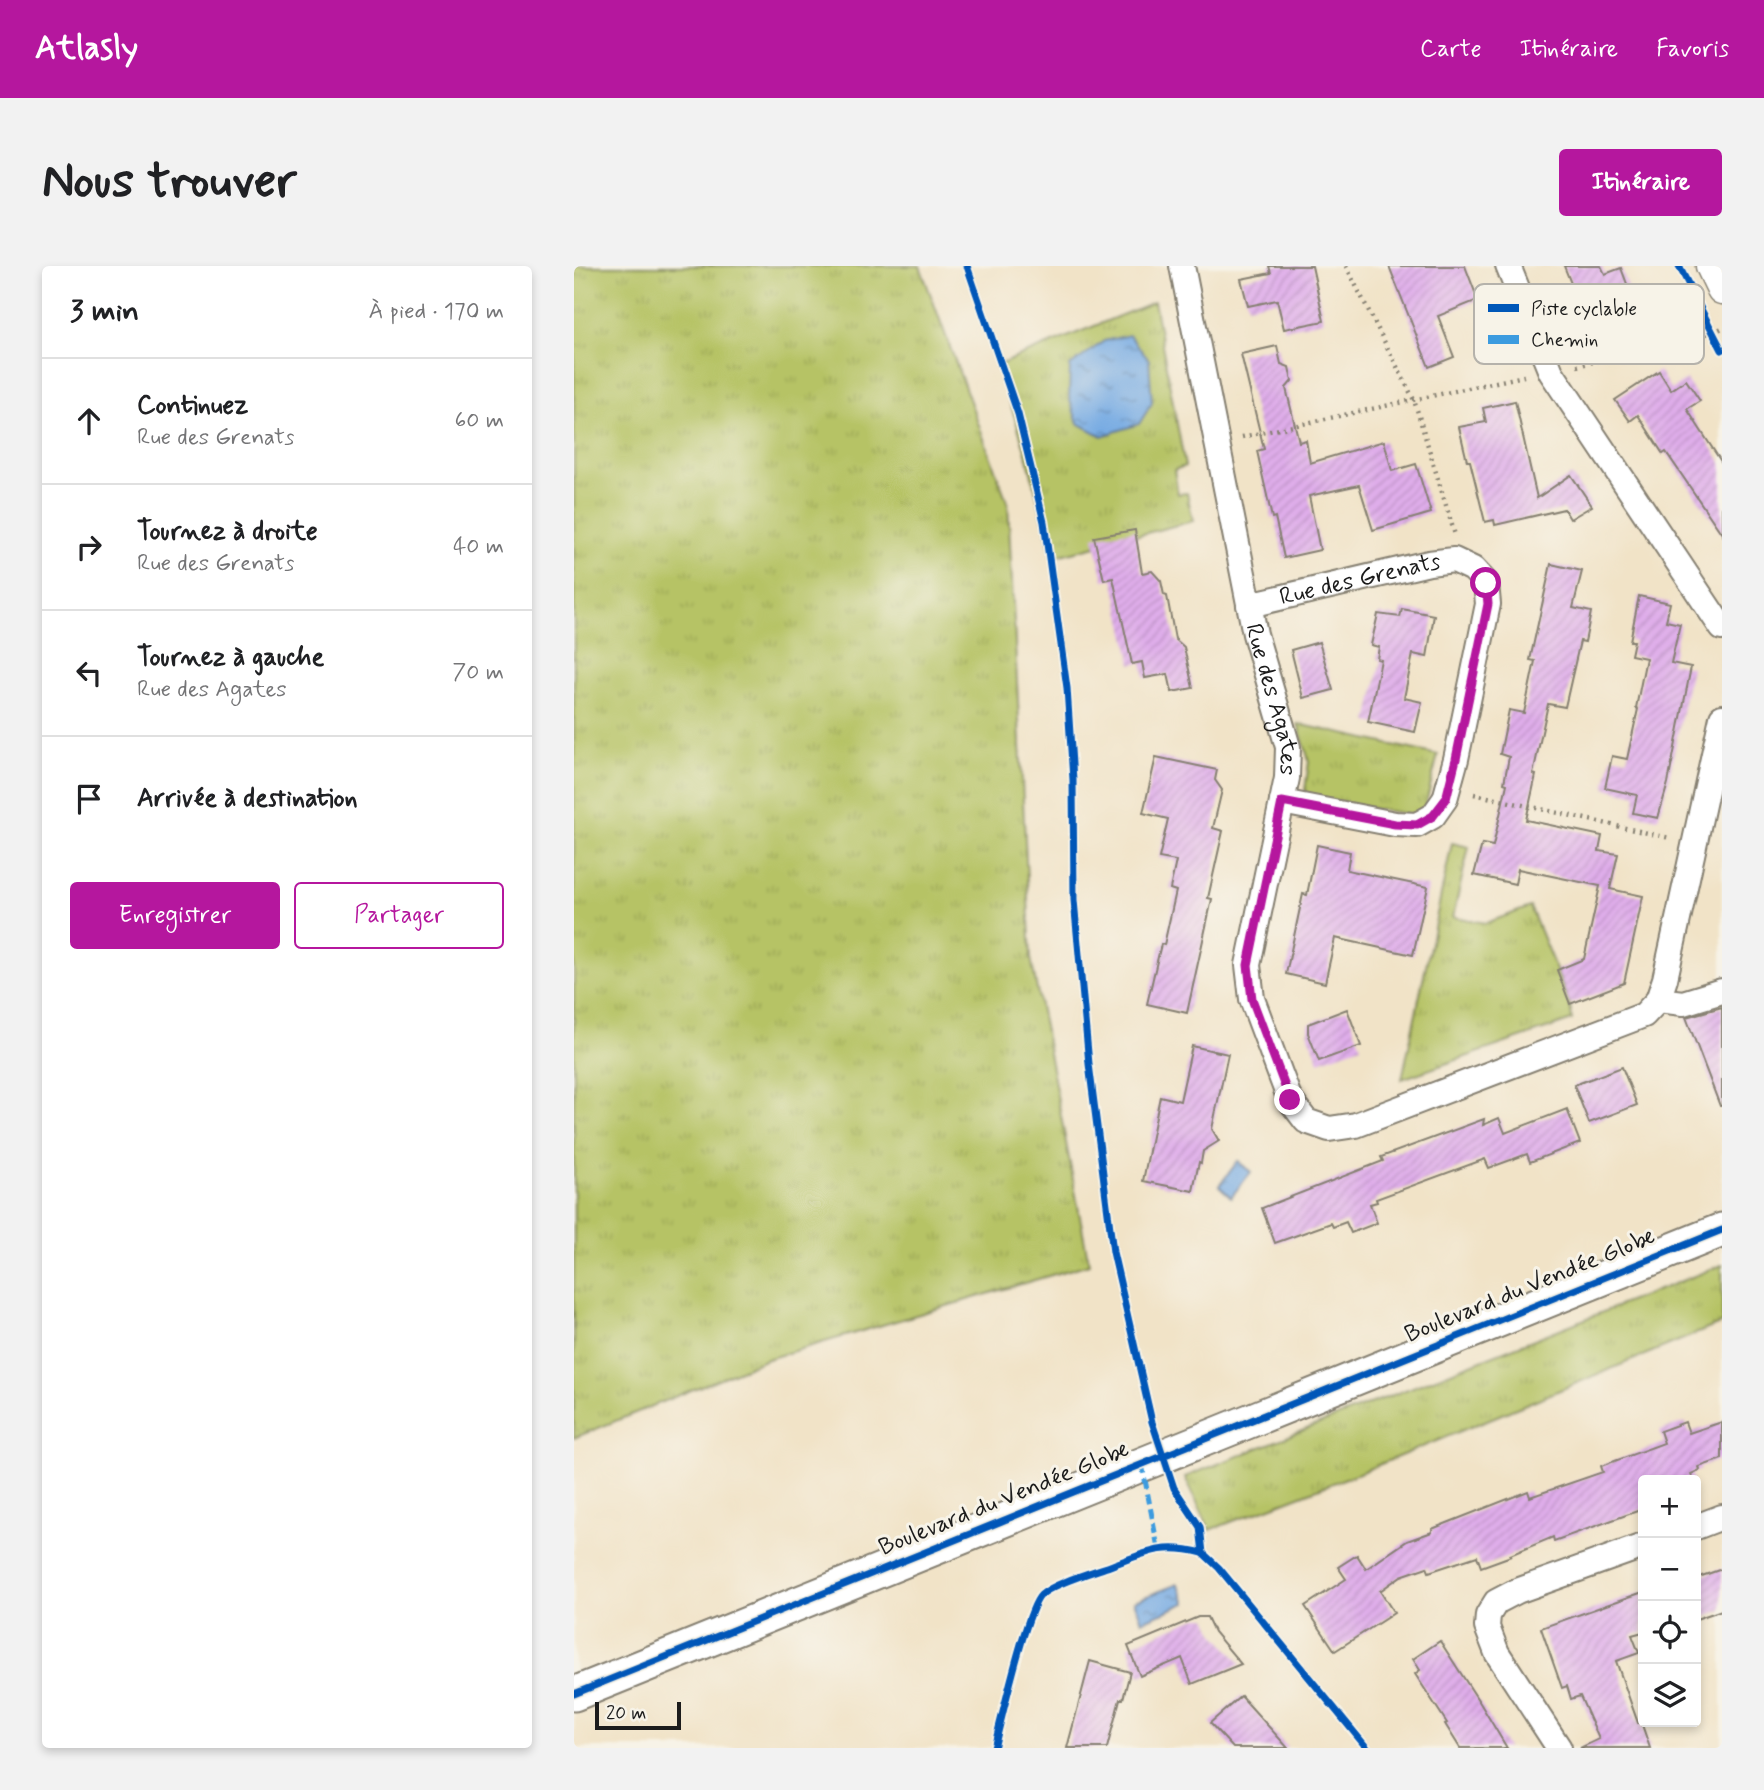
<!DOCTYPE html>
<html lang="fr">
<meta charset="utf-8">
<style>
body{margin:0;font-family:Mynerve,sans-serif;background:#f2f2f2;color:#202124}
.controls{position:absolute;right:21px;bottom:21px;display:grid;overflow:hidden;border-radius:7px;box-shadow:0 4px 10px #0003}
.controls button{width:63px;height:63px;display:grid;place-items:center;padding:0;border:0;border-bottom:2px solid #e0e0e0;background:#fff;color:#202124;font:35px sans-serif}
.scale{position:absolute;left:21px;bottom:18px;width:86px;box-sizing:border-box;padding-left:7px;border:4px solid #1c1c1c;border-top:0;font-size:19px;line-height:24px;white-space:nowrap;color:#1c1c1c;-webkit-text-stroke:5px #f7f3e8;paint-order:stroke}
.stop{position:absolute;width:21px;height:21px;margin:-16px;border:5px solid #b5179e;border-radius:50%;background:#fff}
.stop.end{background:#b5179e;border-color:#fff;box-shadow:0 2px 7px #0008}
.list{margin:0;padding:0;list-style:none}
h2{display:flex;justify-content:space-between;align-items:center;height:91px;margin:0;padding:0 28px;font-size:30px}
h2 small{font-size:23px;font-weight:400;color:#757577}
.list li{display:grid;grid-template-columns:46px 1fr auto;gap:21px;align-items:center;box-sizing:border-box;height:126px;padding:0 28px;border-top:2px solid #e0e0e0}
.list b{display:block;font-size:26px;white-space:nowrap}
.list p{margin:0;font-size:23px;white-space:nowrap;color:#757577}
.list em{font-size:23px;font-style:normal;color:#757577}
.actions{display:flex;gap:14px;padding:21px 28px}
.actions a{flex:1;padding:16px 0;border:2px solid #b5179e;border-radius:7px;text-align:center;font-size:24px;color:#b5179e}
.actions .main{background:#b5179e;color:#fff}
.icon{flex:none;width:38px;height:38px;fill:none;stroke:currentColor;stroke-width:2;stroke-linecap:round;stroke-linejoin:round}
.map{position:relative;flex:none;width:1148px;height:1482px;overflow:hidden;border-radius:7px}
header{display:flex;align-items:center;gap:42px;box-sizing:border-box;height:98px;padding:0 35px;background:#b5179e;color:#fff}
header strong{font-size:33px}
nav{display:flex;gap:38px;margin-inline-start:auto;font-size:24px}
.intro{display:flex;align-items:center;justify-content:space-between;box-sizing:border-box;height:168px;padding:0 42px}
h1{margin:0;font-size:49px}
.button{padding:18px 32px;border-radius:7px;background:#b5179e;color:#fff;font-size:24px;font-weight:700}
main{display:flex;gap:42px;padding:0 42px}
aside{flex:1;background:#fff;border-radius:7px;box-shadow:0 4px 10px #0003}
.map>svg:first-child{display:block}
.grass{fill:url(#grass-tufts);stroke:#697040;stroke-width:2}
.water{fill:url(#water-ripples);stroke:#496380;stroke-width:2}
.building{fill:url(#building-hatch)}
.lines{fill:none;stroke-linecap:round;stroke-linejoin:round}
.minor-casing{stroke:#868072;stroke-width:28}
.tertiary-casing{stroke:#868072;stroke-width:33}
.secondary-casing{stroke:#868072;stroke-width:37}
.path{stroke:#868072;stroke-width:4.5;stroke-dasharray:2 5;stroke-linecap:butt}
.minor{stroke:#fff;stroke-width:24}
.tertiary{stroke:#fff;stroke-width:30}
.secondary{stroke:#fff;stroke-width:33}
.quiet{stroke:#3c9bdf;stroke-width:5;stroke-dasharray:10 5;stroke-linecap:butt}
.cycleway-casing{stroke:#f7f3e8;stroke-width:11}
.cycleway{stroke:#0057b8;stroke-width:7}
.route{stroke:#b5179e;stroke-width:9}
.labels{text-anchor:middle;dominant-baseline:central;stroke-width:6;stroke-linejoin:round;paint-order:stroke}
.street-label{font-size:24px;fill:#1c1c1c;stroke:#f7f3e8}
.key{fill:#f7f3e8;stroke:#b5b2ab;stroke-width:2}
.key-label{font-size:19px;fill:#1c1c1c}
</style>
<header>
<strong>Atlasly</strong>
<nav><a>Carte</a><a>Itinéraire</a><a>Favoris</a></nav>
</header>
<div class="intro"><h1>Nous trouver</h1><a class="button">Itinéraire</a></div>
<main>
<aside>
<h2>3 min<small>À pied · 170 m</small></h2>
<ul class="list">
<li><svg class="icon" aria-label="ahead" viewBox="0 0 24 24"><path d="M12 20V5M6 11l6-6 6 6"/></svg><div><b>Continuez</b><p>Rue des Grenats</p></div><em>60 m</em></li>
<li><svg class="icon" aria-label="right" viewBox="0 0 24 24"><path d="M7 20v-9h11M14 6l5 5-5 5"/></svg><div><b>Tournez à droite</b><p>Rue des Grenats</p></div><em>40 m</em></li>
<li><svg class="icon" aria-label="left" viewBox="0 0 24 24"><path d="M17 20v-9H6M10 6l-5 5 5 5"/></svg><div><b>Tournez à gauche</b><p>Rue des Agates</p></div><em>70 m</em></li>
<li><svg class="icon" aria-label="arrive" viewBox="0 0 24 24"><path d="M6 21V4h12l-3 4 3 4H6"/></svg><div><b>Arrivée à destination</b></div></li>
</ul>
<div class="actions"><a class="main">Enregistrer</a><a>Partager</a></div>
</aside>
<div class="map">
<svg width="1148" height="1482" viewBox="0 0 1148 1482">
<defs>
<pattern id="grass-tufts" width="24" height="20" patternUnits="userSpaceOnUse" patternTransform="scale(1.75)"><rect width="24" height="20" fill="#b6c365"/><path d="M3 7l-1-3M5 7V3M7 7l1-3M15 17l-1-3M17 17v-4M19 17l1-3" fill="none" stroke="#9ca757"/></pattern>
<pattern id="water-ripples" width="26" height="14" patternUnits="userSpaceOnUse" patternTransform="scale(1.75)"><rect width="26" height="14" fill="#76aae3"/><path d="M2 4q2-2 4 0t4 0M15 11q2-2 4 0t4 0" fill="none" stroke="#608ab7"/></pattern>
<pattern id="building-hatch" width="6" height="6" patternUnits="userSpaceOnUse" patternTransform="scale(1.75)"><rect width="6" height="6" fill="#dfadea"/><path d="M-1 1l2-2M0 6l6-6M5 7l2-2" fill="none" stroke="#bf94c8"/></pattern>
</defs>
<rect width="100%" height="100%" fill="#f7f3e8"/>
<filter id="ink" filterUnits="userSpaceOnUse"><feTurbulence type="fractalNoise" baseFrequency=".0143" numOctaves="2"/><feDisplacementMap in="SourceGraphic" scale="14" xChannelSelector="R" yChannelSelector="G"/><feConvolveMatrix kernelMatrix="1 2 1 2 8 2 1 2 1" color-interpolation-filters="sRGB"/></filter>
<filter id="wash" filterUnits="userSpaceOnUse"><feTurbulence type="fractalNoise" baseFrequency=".00686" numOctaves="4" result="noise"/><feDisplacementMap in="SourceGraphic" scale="28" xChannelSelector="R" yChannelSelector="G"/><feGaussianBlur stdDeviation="1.57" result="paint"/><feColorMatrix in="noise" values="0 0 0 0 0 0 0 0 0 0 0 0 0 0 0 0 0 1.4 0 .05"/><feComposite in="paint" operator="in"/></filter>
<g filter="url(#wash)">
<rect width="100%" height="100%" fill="#f1e3c7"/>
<g class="grass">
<path d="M 0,0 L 346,0 L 434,238 L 457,692 L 515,998 L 193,1093 L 0,1172 Z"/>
<path d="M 580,36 L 611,200 L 600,204 L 604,228 L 613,227 L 619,255 L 479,291 L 451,183 L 424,99 Z"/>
<path d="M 724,458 L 864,489 L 851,541 L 840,549 L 730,532 L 735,495 Z"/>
<path d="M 878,577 L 895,581 L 879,651 L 912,657 L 956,641 L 996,738 L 998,754 L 828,813 Z"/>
<path d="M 1148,999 L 1148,1057 L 780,1209 L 636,1264 L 611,1211 Z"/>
</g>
<g class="water">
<path d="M 555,69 L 575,94 L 578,137 L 565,158 L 528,170 L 504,157 L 495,132 L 496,100 L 530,75 Z"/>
<path d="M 664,895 L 677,906 L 657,931 L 645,920 Z"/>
<path d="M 604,1318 L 612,1337 L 568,1355 L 560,1335 Z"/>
</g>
<g id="blocks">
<g class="building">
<path d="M 695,0 L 738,0 L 750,55 L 710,63 L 703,34 L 674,40 L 667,13 L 697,7 Z"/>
<path d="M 815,0 L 891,0 L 904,34 L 864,50 L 880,91 L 855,101 Z"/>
<path d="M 990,0 L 1027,0 L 1031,8 L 1047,2 L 1056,26 L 1039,32 L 1048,54 L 1002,72 L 990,40 L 1004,35 Z"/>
<path d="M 703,80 L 707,98 L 715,101 L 718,115 L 712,122 L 725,176 L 732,174 L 736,197 L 810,175 L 818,205 L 842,198 L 857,247 L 799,264 L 785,219 L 735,230 L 746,284 L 710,292 L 701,251 L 698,252 L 683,185 L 690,183 L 667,88 Z"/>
<path d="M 1085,105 L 1097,124 L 1112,114 L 1126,135 L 1113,143 L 1148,197 L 1148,268 L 1092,186 L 1089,188 L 1064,149 L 1056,155 L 1041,134 Z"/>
<path d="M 941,135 L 963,232 L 997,209 L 1018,240 L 996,253 L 990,243 L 921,259 L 920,254 L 911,256 L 896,195 L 893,195 L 885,161 L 912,156 L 909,142 Z"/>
<path d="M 561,264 L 568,307 L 578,305 L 587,315 L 590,329 L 593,330 L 601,373 L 610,381 L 619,422 L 598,426 L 594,408 L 571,412 L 568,396 L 558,398 L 539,312 L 530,314 L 520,271 Z"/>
<path d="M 977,298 L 1008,305 L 999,342 L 1017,346 L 1011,376 L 1006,375 L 991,441 L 974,438 L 959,508 L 962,509 L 952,554 L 1028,570 L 1025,585 L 1044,588 L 1036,623 L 1069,630 L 1050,717 L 996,738 L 983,704 L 1010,693 L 1026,620 L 944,603 L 941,618 L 900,609 L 908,578 L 919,580 L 933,518 L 930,517 L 935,491 L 926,488 L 935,444 L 950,447 L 961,395 L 956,394 Z"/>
<path d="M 1065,330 L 1096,337 L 1092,355 L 1106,358 L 1097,397 L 1117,401 L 1094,517 L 1084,552 L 1059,547 L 1063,529 L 1031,522 L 1038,490 L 1053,493 L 1064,443 L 1062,442 L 1072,392 L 1057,389 L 1060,375 L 1056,375 Z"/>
<path d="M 828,343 L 860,349 L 853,391 L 839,388 L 830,432 L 848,436 L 841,466 L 794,456 L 807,394 L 803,393 L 805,381 L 797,379 L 804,348 L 826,351 Z"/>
<path d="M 745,376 L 759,424 L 729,432 L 717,384 Z"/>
<path d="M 582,491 L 643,504 L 641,514 L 648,524 L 639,562 L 649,565 L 634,632 L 638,633 L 613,747 L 573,738 L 587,678 L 590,679 L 602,625 L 596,623 L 602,595 L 585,592 L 594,553 L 569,547 Z"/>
<path d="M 743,579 L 776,586 L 773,604 L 854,621 L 839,689 L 761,672 L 751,717 L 712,708 L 729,628 L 733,629 Z"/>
<path d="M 1148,741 L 1148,840 L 1146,840 L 1112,751 Z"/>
<path d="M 773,743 L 787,780 L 745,795 L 734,767 L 734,758 Z"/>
<path d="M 618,780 L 654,788 L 638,863 L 645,875 L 629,885 L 627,897 L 625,896 L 619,925 L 569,915 L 586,830 L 606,835 Z"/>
<path d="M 1048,801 L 1063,839 L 1015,857 L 1000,819 Z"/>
<path d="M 993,843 L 1006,877 L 956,896 L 953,888 L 915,902 L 911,893 L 802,933 L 803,936 L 796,938 L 803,957 L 777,967 L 772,956 L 759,961 L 757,957 L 701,977 L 688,942 L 809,895 L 807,891 L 910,853 L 909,859 L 925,852 L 931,867 Z"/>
<path d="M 1111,1156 L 1115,1167 L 1148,1156 L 1148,1193 L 1125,1201 L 1126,1204 L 1117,1208 L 1119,1214 L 1069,1214 L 1069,1243 L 980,1275 L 979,1271 L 936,1289 L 937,1290 L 907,1301 L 903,1290 L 855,1306 L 853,1301 L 827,1310 L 806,1325 L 820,1347 L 761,1385 L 731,1340 L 772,1313 L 764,1301 L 783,1289 L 792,1303 L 833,1275 L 858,1266 L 858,1263 L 954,1225 L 956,1231 L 1029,1206 L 1027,1200 L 1090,1177 L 1086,1165 Z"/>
<path d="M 1148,1303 L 1148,1344 L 1122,1353 L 1122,1312 Z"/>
<path d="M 1069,1326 L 1069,1366 L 1058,1369 L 1065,1387 L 1042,1395 L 1064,1457 L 1067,1456 L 1076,1482 L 1006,1482 L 1025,1473 L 1006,1430 L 997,1433 L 993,1420 L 988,1422 L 967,1362 Z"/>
<path d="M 624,1351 L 633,1351 L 640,1366 L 667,1398 L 618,1418 L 608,1392 L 566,1410 L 554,1380 Z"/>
<path d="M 866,1375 L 906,1437 L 933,1482 L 886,1482 L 871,1458 L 873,1457 L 841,1408 L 846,1404 L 839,1393 Z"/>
<path d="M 516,1395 L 556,1406 L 549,1433 L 546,1433 L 533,1482 L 493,1482 Z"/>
<path d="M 667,1430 L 714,1482 L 659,1482 L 636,1457 Z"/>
</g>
</g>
</g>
<g filter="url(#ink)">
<use href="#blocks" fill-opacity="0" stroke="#868072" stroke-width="2"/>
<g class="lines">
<g class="minor-casing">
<g id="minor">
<path id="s1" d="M 608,0 L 681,368 L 714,481 L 713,512 L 674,699 L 678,733 L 716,834 L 732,855 L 755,863 L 782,859 L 1070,749 L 1084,734 L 1091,713 L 1148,451"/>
<path d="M 934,0 L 977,106 L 1148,362"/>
<path id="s2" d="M 675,339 L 855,297 L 880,294 L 899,303 L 912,317 L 914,338 L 882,493 L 871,533 L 859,550 L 843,559 L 821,558 L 708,536"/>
<path d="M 1084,734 L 1109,737 L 1148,725"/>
<path d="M 1122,1261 L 1148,1251"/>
<path d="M 985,1482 L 923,1387 L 913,1361 L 914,1349 L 922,1336 L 943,1325 L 1069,1280"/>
</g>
</g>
<g class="tertiary-casing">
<path id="tertiary" d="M 1137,0 L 1148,23"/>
</g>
<g class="secondary-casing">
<path id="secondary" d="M 0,1428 L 1148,964"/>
</g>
<g class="path">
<path d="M 772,0 L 840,134 L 881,269"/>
<path d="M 1003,100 L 1140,66 L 1148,62"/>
<path d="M 668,171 L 950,110"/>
<path d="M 900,528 L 1096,572"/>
</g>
<use href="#minor" class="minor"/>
<use href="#tertiary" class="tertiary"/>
<use href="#secondary" class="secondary"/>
<path class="quiet" d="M 568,1198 L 584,1282"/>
<g class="cycleway-casing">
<g id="cycleway">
<path d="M 393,0 L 444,148 L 470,256 L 493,422 L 499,514 L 500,634 L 515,798 L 539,986 L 578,1156 L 600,1222 L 626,1261 L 629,1287 L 645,1302 L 793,1482"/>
<path d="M 1105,0 L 1148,84"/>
<path d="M 0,1428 L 1148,964"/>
<path d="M 420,1482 C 427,1456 452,1343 467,1329 C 480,1317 519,1306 536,1300 C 574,1286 588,1277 629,1287"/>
</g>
</g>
<use href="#cycleway" class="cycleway"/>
</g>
</g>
<g class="lines" filter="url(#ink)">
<path class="route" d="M 716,834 L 678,733 L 674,699 L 708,536 L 821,558 L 843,559 L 859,550 L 872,533 L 882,493 L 914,338 L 912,317"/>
</g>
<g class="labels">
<g class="street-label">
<text stroke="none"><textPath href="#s2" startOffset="114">Rue des Grenats</textPath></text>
<text stroke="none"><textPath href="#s1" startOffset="443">Rue des Agates</textPath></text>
<text transform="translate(956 1020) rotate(-22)">Boulevard du Vendée Globe</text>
<text transform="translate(430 1233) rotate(-22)">Boulevard du Vendée Globe</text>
</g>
</g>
<rect x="900" y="18" width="230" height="80" rx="10" class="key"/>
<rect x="914" y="38" width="31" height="8" fill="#0057b8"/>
<rect x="914" y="69" width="31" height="9" fill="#3c9bdf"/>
<g class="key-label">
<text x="957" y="49">Piste cyclable</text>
<text x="957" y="80">Chemin</text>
</g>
</svg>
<div class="controls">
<button>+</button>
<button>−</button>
<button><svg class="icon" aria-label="locate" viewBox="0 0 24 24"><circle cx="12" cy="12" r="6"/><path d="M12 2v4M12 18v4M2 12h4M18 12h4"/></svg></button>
<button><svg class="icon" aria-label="layers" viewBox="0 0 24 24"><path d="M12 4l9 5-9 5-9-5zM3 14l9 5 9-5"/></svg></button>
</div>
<div class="scale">20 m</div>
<div class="stop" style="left:912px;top:317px"></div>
<div class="stop end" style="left:716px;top:834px"></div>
</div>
</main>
